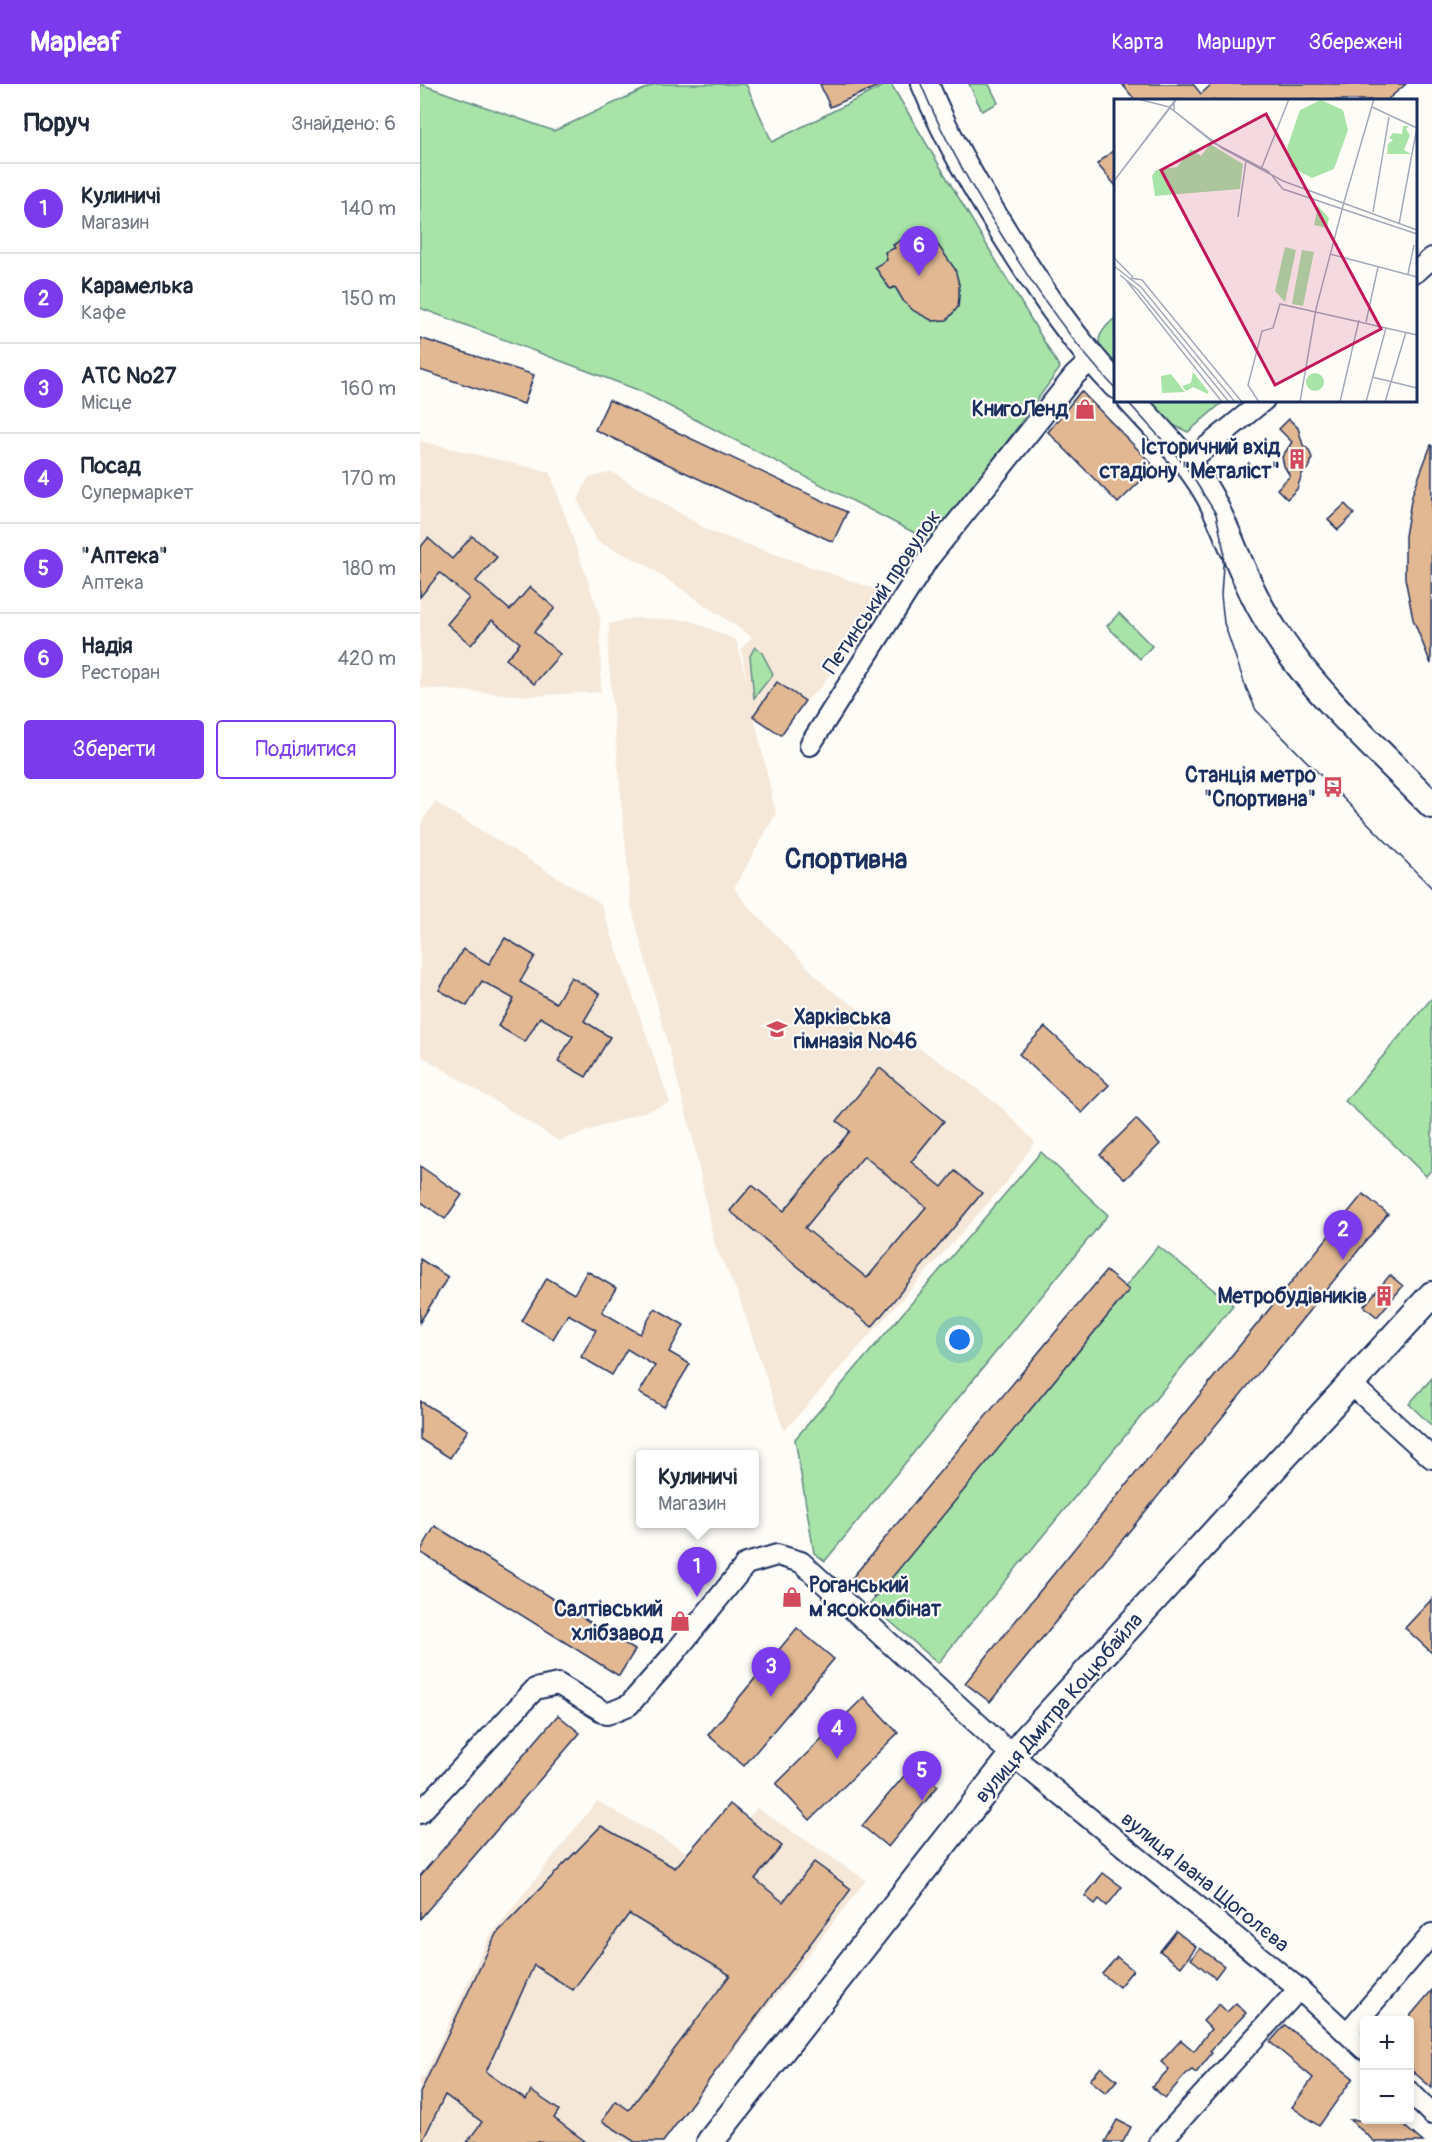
<!DOCTYPE html>
<html lang="uk">
<meta charset="utf-8">
<style>
body{margin:0;font-family:Pangolin,sans-serif;background:#f2f2f3;color:#1f2937}
.controls{position:absolute;right:18px;bottom:18px;display:grid;overflow:hidden;border-radius:6px;box-shadow:0 3px 9px #0003}
.controls button{width:54px;height:54px;display:grid;place-items:center;padding:0;border:0;border-bottom:2px solid #e0e1e3;background:#fff;color:#1f2937;font:30px sans-serif}
.you{position:absolute;left:540px;top:1256px;width:21px;height:21px;margin:-15px;border:4px solid #fff;border-radius:50%;background:#1a73e8;box-shadow:0 0 0 9px #1a73e833}
.badge{display:grid;place-items:center;width:39px;height:39px;border-radius:50%;background:#7c3aed;color:#fff;font-size:20px;font-weight:700}
.pin{position:absolute;translate:-50% -50px;filter:drop-shadow(0 2px 3px #0008)}
.pin::after{content:'';position:absolute;top:32px;width:21px;height:18px;background:inherit;clip-path:polygon(0 0,100% 0,50% 100%)}
.popup{position:absolute;left:216px;top:1366px;width:123px;height:78px;box-sizing:border-box;display:grid;place-content:center;border-radius:6px;background:#fff;filter:drop-shadow(0 2px 4px #0005);font-size:20px;white-space:nowrap;color:#747a83}
.popup b{font-size:22px;color:#1f2937}
.popup::after{content:'';position:absolute;left:50%;top:100%;margin-left:-12px;border:12px solid transparent;border-top-color:#fff}
.list{margin:0;padding:0;list-style:none}
h2{display:flex;justify-content:space-between;align-items:center;height:78px;margin:0;padding:0 24px;font-size:26px}
h2 small{font-size:20px;font-weight:400;color:#747a83}
.list li{display:grid;grid-template-columns:39px 1fr auto;gap:18px;align-items:center;box-sizing:border-box;height:90px;padding:0 24px;border-top:2px solid #e0e1e3}
.list b{display:block;font-size:22px;white-space:nowrap}
.list p{margin:0;font-size:20px;white-space:nowrap;color:#747a83}
.list em{font-size:20px;font-style:normal;color:#747a83}
.actions{display:flex;gap:12px;padding:18px 24px}
.actions a{flex:1;padding:14px 0;border:2px solid #7c3aed;border-radius:6px;text-align:center;font-size:21px;color:#7c3aed}
.actions .main{background:#7c3aed;color:#fff}
.map{position:relative;flex:none;width:1012px;height:2058px;overflow:hidden}
header{display:flex;align-items:center;gap:36px;box-sizing:border-box;height:84px;padding:0 30px;background:#7c3aed;color:#fff}
header strong{font-size:28px}
nav{display:flex;gap:33px;margin-inline-start:auto;font-size:21px}
main{display:flex}
aside{flex:1;background:#fff}
.map>svg:first-child{display:block}
.built{fill:#f5e8d9}
.green{fill:#a8e3a8;stroke:#628983;stroke-width:1.5}
.building{fill:#e2b893;stroke:#1b2f5e;stroke-width:1.5;fill-rule:evenodd}
.lines{fill:none;stroke-linecap:round;stroke-linejoin:round}
.minor-casing{stroke:#1b2f5e;stroke-width:24}
.major-casing{stroke:#1b2f5e;stroke-width:30}
.minor{stroke:#fdfcf7;stroke-width:20}
.major{stroke:#fdfcf7;stroke-width:26}
.tram{stroke:#1b2f5e;stroke-width:1.5}
.labels{text-anchor:middle;dominant-baseline:central;stroke-width:4.5;stroke-linejoin:round;paint-order:stroke}
.poi-label{font-size:21px;font-weight:bold;fill:#1b2f5e;stroke:#fdfcf7;text-anchor:end}
.street-label{font-size:21px;fill:#1b2f5e;stroke:#fdfcf7}
.district-label{font-size:27px;font-weight:bold;fill:#1b2f5e;stroke:#fdfcf7}
.inset-road{fill:none;stroke:#a3aaba;stroke-width:1.5}
.view{fill:#c2185b;fill-opacity:0.15;stroke:#c2185b;stroke-width:3}
.inset-edge{fill:none;stroke:#1b2f5e;stroke-width:3}
</style>
<header>
<strong>Mapleaf</strong>
<nav><a>Карта</a><a>Маршрут</a><a>Збережені</a></nav>
</header>
<main>
<aside>
<h2>Поруч<small>Знайдено: 6</small></h2>
<ul class="list">
<li><span class="badge">1</span><div><b>Кулиничі</b><p>Магазин</p></div><em>140 m</em></li>
<li><span class="badge">2</span><div><b>Карамелька</b><p>Кафе</p></div><em>150 m</em></li>
<li><span class="badge">3</span><div><b>АТС №27</b><p>Місце</p></div><em>160 m</em></li>
<li><span class="badge">4</span><div><b>Посад</b><p>Супермаркет</p></div><em>170 m</em></li>
<li><span class="badge">5</span><div><b>&quot;Аптека&quot;</b><p>Аптека</p></div><em>180 m</em></li>
<li><span class="badge">6</span><div><b>Надія</b><p>Ресторан</p></div><em>420 m</em></li>
</ul>
<div class="actions"><a class="main">Зберегти</a><a>Поділитися</a></div>
</aside>
<div class="map">
<svg width="1012" height="2058" viewBox="0 0 1012 2058">
<rect width="100%" height="100%" fill="#fdfcf7"/>
<filter id="ink" filterUnits="userSpaceOnUse"><feTurbulence type="fractalNoise" baseFrequency=".0167" numOctaves="2"/><feDisplacementMap in="SourceGraphic" scale="12" xChannelSelector="R" yChannelSelector="G"/><feConvolveMatrix kernelMatrix="1 2 1 2 8 2 1 2 1" color-interpolation-filters="sRGB"/></filter>
<g filter="url(#ink)">
<g class="built">
<path d="M 0,357 L 130,388 L 180,532 L 181,608 L 110,612 L 0,604 Z"/>
<path d="M 192,388 L 289,447 L 466,509 L 401,603 L 385,617 L 357,598 L 334,631 L 356,730 L 314,804 L 325,819 L 409,905 L 531,985 L 581,1023 L 615,1058 L 586,1099 L 364,1347 L 318,1210 L 295,1162 L 272,1051 L 211,822 L 188,572 L 189,540 L 213,534 L 269,536 L 316,556 L 327,599 L 321,565 L 332,553 L 223,479 L 176,457 L 158,416 L 168,394 Z"/>
<path d="M 15,718 L 181,820 L 250,1019 L 139,1057 L 0,971 L 0,741 Z"/>
<path d="M 177,1717 L 286,1779 L 337,1724 L 446,1796 L 243,2058 L 0,2058 L 0,1992 L 4,1993 L 68,1855 Z"/>
</g>
<g class="green">
<path d="M 0,0 L 134,47 L 235,0 L 326,0 L 352,58 L 467,0 L 471,0 L 640,284 L 514,459 L 218,306 L 0,224 Z"/>
<path d="M 549,0 L 569,0 L 578,19 L 562,27 Z"/>
<path d="M 695,234 L 695,281 C 676,260 672,254 695,234 Z"/>
<path d="M 728,317 L 804,317 L 768,348 L 753,341 Z"/>
<path d="M 699,529 L 732,562 L 720,575 L 687,542 Z"/>
<path d="M 335,563 L 342,569 L 353,590 L 334,614 L 330,572 Z"/>
<path d="M 1012,914 L 1012,1085 L 1006,1092 L 965,1052 L 925,1017 Z"/>
<path d="M 621,1068 L 688,1131 L 405,1477 L 394,1469 L 375,1355 Z"/>
<path d="M 738,1162 L 813,1221 L 518,1579 L 450,1520 Z"/>
<path d="M 1012,1294 L 1012,1342 L 989,1320 Z"/>
</g>
<g class="building">
<path d="M 400,0 L 463,0 L 410,23 Z"/>
<path d="M 702,0 L 773,0 L 781,10 L 792,0 L 986,0 L 967,16 L 715,16 Z"/>
<path d="M 696,64 L 696,102 L 677,80 Z"/>
<path d="M 500,144 L 515,157 L 535,185 L 539,200 L 539,213 L 538,223 L 527,236 L 513,237 L 494,227 L 484,218 L 475,203 L 470,205 L 455,183 L 467,176 L 465,168 L 475,164 L 473,161 Z"/>
<path d="M 0,254 L 114,291 L 104,320 L 0,286 Z"/>
<path d="M 661,307 L 735,383 L 698,419 L 628,348 Z"/>
<path d="M 189,316 L 427,428 L 413,458 L 175,346 Z"/>
<path d="M 869,335 L 878,344 L 883,361 L 889,366 L 892,374 L 890,382 L 882,390 L 877,405 L 867,415 L 857,405 L 870,392 L 864,382 L 862,373 L 872,358 L 859,345 Z"/>
<path d="M 1011,361 L 1012,362 L 1011,580 L 993,535 L 985,494 L 985,452 L 992,411 Z"/>
<path d="M 925,420 L 934,430 L 918,446 L 908,436 Z"/>
<path d="M 52,452 L 77,473 L 56,497 L 90,526 L 110,503 L 135,524 L 114,548 L 140,570 L 114,600 L 86,575 L 100,559 L 72,536 L 51,561 L 27,540 L 49,514 L 20,489 L 0,513 L 0,464 L 8,454 L 32,475 Z"/>
<path d="M 357,598 L 385,617 L 361,651 L 333,632 Z"/>
<path d="M 85,854 L 115,872 L 100,898 L 136,919 L 151,893 L 180,910 L 164,937 L 190,953 L 166,993 L 138,977 L 153,952 L 120,933 L 105,958 L 78,942 L 94,915 L 62,897 L 47,922 L 19,906 L 43,865 L 69,880 Z"/>
<path d="M 625,943 L 689,1001 L 662,1029 L 599,970 Z"/>
<path d="M 460,984 L 524,1037 L 491,1078 L 522,1103 L 535,1087 L 562,1109 L 452,1243 L 310,1127 L 332,1101 L 364,1127 L 430,1047 L 417,1037 ZM 444,1072 L 506,1123 L 447,1194 L 385,1144 Z"/>
<path d="M 716,1035 L 740,1060 L 705,1095 L 680,1071 Z"/>
<path d="M 0,1082 L 42,1111 L 25,1135 L 0,1117 Z"/>
<path d="M 943,1110 L 968,1130 L 570,1618 L 545,1599 Z"/>
<path d="M 0,1175 L 28,1193 L 0,1238 Z"/>
<path d="M 167,1187 L 196,1204 L 182,1228 L 220,1250 L 235,1224 L 264,1241 L 249,1268 L 270,1280 L 244,1323 L 219,1309 L 235,1282 L 207,1265 L 192,1291 L 161,1273 L 176,1246 L 148,1230 L 133,1255 L 102,1237 L 127,1194 L 154,1210 Z"/>
<path d="M 686,1187 L 709,1206 L 455,1514 L 432,1494 Z"/>
<path d="M 970,1191 L 983,1202 L 957,1233 L 944,1222 Z"/>
<path d="M 0,1317 L 48,1346 L 30,1374 L 0,1355 Z"/>
<path d="M 15,1442 L 215,1566 L 199,1592 L 0,1468 Z"/>
<path d="M 1012,1515 L 1012,1569 L 985,1544 Z"/>
<path d="M 377,1544 L 414,1575 L 324,1682 L 288,1651 Z"/>
<path d="M 444,1613 L 478,1649 L 390,1736 L 356,1700 Z"/>
<path d="M 138,1631 L 160,1649 L 0,1835 L 0,1792 Z"/>
<path d="M 494,1680 L 518,1702 L 468,1763 L 442,1742 Z"/>
<path d="M 310,1720 L 362,1762 L 335,1795 L 363,1818 L 394,1778 L 431,1805 L 243,2058 L 215,2058 L 182,2037 L 196,2017 L 209,2026 L 310,1891 L 209,1830 L 153,1906 L 114,1881 L 66,1988 L 106,2016 L 111,2007 L 139,2026 L 134,2034 L 166,2058 L 47,2058 L 62,2038 L 25,2011 L 2,2058 L 0,2058 L 0,2009 L 76,1850 L 181,1742 L 255,1784 Z"/>
<path d="M 683,1789 L 702,1803 L 687,1822 L 679,1815 L 675,1820 L 665,1812 Z"/>
<path d="M 756,1847 L 776,1863 L 761,1883 L 740,1867 Z"/>
<path d="M 780,1864 L 804,1882 L 795,1894 L 771,1875 Z"/>
<path d="M 697,1873 L 713,1886 L 699,1903 L 682,1890 Z"/>
<path d="M 1012,1906 L 1012,2004 L 990,1985 L 990,1932 Z"/>
<path d="M 816,1919 L 826,1929 L 790,1967 L 792,1969 L 776,1989 L 772,1986 L 766,1990 L 745,2014 L 732,2003 L 749,1985 L 741,1978 L 761,1956 L 774,1967 L 791,1945 L 783,1937 L 799,1920 L 807,1928 Z"/>
<path d="M 865,1941 L 933,1994 L 899,2042 L 872,2023 L 893,1994 L 850,1958 Z"/>
<path d="M 681,1983 L 697,1996 L 686,2009 L 670,1996 Z"/>
<path d="M 697,2036 L 711,2043 L 703,2058 L 685,2058 Z"/>
<path d="M 930,2036 L 977,2036 L 1003,2058 L 955,2058 Z"/>
</g>
<g class="lines">
<g class="minor-casing">
<g id="minor">
<path d="M 996,188 L 1012,174"/>
<path d="M 767,379 L 844,316"/>
<path d="M 390,661 L 508,475 L 654,292 L 672,275"/>
<path d="M 931,1300 L 1012,1374"/>
<path d="M 0,1729 L 115,1605 L 138,1600 L 187,1630 L 209,1621 L 253,1571 L 326,1480 L 357,1471 L 381,1478 L 593,1672 L 879,1905 L 944,1965"/>
<path d="M 928,1948 L 1012,1850"/>
<path d="M 990,2008 L 1012,2030"/>
<path d="M 740,2058 L 879,1905"/>
</g>
</g>
<g class="major-casing">
<g id="major">
<path d="M 505,0 C 528,57 559,109 592,161 C 623,210 655,258 696,301"/>
<path d="M 711,316 C 741,349 776,382 795,423 C 815,464 828,507 854,546 C 894,609 959,667 1012,721"/>
<path d="M 290,2058 L 605,1656 L 1012,1211"/>
</g>
</g>
<use href="#minor" class="minor"/>
<use href="#major" class="major"/>
<g class="tram">
<path d="M 501,0 C 524,56 554,107 586,158 C 619,210 653,260 696,305"/>
<path d="M 706,316 L 765,381 L 796,430 L 804,467 L 801,511 L 804,539 L 825,601 L 836,626 L 1012,804"/>
</g>
</g>
</g>
<defs>
<g id="shop-bare" transform="scale(1.62)"><path d="M-5-2.5h2.3a2.7 3.5 0 0 1 5.4 0H5L5.5 6h-11ZM-1.5-2.5h3a1.5 2.3 0 0 0-3 0Z" fill="#d1495b" stroke="#fdfcf7" stroke-width="2.5" paint-order="stroke"/></g>
<g id="building-bare" transform="scale(1.62)"><path d="M-4-6H4V6H1V3H-1V6H-4ZM-2.5-4.3h1.7v1.8h-1.7ZM.8-4.3h1.7v1.8H.8ZM-2.5-1h1.7V.8h-1.7ZM.8-1h1.7V.8H.8Z" fill="#d1495b" stroke="#fdfcf7" stroke-width="2.5" paint-order="stroke"/></g>
<g id="bus-bare" transform="scale(1.62)"><path d="M-5-6H5V4H4V6H2V4H-2V6H-4V4H-5ZM-3.5-4V0h7V-4ZM-3.5 1.2v1.5H-2V1.2ZM2 1.2v1.5H3.5V1.2Z" fill="#d1495b" stroke="#fdfcf7" stroke-width="2.5" paint-order="stroke"/></g>
<g id="school-bare" transform="scale(1.62)"><path d="M0-5L7-2L0 1L-7-2ZM-4 1L0 2.5L4 1V4Q0 6-4 4Z" fill="#d1495b" stroke="#fdfcf7" stroke-width="2.5" paint-order="stroke"/></g>
</defs>
<g fill-rule="evenodd">
<use href="#shop-bare" x="665" y="325"/>
<use href="#building-bare" x="877" y="375"/>
<use href="#bus-bare" x="913" y="703"/>
<use href="#school-bare" x="357" y="945"/>
<use href="#building-bare" x="964" y="1212"/>
<use href="#shop-bare" x="372" y="1513"/>
<use href="#shop-bare" x="260" y="1537"/>
</g>
<g class="labels">
<g class="poi-label">
<text x="648" y="325">КнигоЛенд</text>
<text x="860" y="363">Історичний вхід<tspan x="860" dy="24">стадіону "Металіст"</tspan></text>
<text x="896" y="691">Станція метро<tspan x="896" dy="24">"Спортивна"</tspan></text>
<text x="374" y="933" text-anchor="start">Харківська<tspan x="374" dy="24">гімназія №46</tspan></text>
<text x="947" y="1212">Метробудівників</text>
<text x="389" y="1501" text-anchor="start">Роганський<tspan x="389" dy="24">м'ясокомбінат</tspan></text>
<text x="243" y="1525">Салтівський<tspan x="243" dy="24">хлібзавод</tspan></text>
</g>
<g class="street-label">
<text transform="translate(462 508) rotate(-56)">Петинський провулок</text>
<text transform="translate(639 1624) rotate(-49)">вулиця Дмитра Коцюбайла</text>
<text transform="translate(785 1798) rotate(39)">вулиця Івана Щоголєва</text>
</g>
<g class="district-label">
<text x="426" y="775">Спортивна</text>
</g>
</g>
<g transform="translate(694 15)">
<rect width="303" height="303" fill="#fdfcf7"/>
<path d="M 207,1 L 229,11 L 234,31 L 220,70 L 198,79 L 177,68 L 173,49 L 186,11 ZM 289,27 L 295,27 L 292,30 L 296,36 L 290,51 L 297,55 L 273,55 L 274,45 L 279,41 L 275,39 L 279,34 L 288,35 ZM 96,45 L 129,65 L 126,90 L 41,97 L 38,77 L 42,71 L 63,68 L 77,50 L 87,57 ZM 204,107 L 215,119 L 213,129 L 200,126 ZM 171,148 L 182,151 L 171,203 L 161,192 ZM 188,151 L 200,153 L 189,207 L 178,205 ZM 79,273 L 94,292 L 94,295 L 79,288 L 72,292 L 68,287 L 77,284 ZM192 283a9 9 0 1 1 18 0a9 9 0 1 1-18 0ZM 57,275 L 70,292 L 71,293 L 48,294 L 47,277 Z" fill="#a8e3a8"/>
<path class="inset-road" d="M 24,0 L 55,8 L 108,49 L 169,82 L 303,131M 60,3 L 60,12 L 100,44 L 154,72 L 169,90 L 303,135M 258,8 L 303,29M 148,68 L 175,0M 0,82 L 62,0M 0,82 L 62,1M 230,103 L 260,0M 259,113 L 275,18M 124,118 L 132,62M 285,125 L 303,28M 216,155 L 303,178M 0,159 L 19,178M 0,167 L 27,188 L 121,303M 294,175 L 300,146M 6,176 L 24,191 L 115,303M 17,179 L 28,181 L 128,303M 12,181 L 108,303M 252,223 L 264,168M 258,278 L 303,289M 145,303 L 134,286 L 148,232 L 159,229 L 166,205 L 303,236M 186,303 L 202,210 L 230,103M 226,303 L 245,221M 252,303 L 272,229M 271,303 L 292,233"/>
<path class="view" d="M 152,15 L 267,230 L 161,286 L 47,71 Z"/>
<rect width="303" height="303" class="inset-edge"/>
</g>
</svg>
<div class="controls">
<button>+</button>
<button>−</button>
</div>
<div class="you"></div>
<div class="pin badge" style="left:277px;top:1513px">1</div>
<div class="popup"><b>Кулиничі</b>Магазин</div>
<div class="pin badge" style="left:923px;top:1176px">2</div>
<div class="pin badge" style="left:351px;top:1613px">3</div>
<div class="pin badge" style="left:417px;top:1675px">4</div>
<div class="pin badge" style="left:502px;top:1717px">5</div>
<div class="pin badge" style="left:499px;top:192px">6</div>
</div>
</main>
